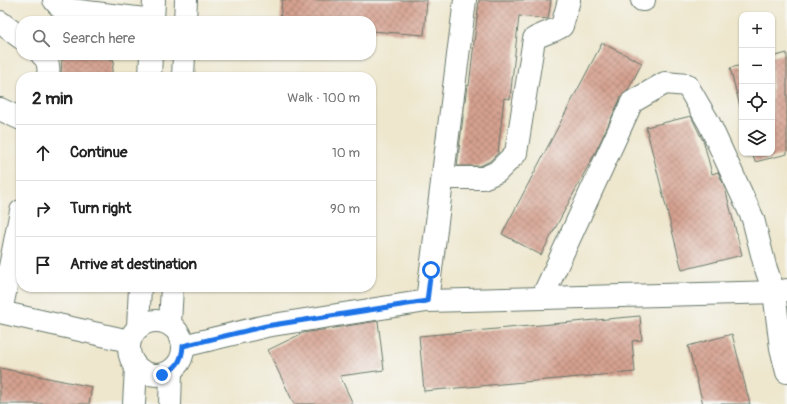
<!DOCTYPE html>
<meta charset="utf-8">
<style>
body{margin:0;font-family:Pangolin,sans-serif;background:#f2f2f2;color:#222}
.controls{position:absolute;right:12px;top:12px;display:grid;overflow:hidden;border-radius:8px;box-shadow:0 1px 3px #0004}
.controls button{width:36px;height:36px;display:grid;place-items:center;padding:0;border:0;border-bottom:1px solid #e0e0e0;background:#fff;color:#222;font:20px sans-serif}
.stop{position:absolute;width:12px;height:12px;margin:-9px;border:3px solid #1a73e8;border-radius:50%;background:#fff}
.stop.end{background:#1a73e8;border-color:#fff;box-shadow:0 1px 4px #0008}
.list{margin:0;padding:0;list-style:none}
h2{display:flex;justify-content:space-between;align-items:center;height:52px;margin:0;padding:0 16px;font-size:17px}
h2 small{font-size:13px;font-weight:400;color:#767676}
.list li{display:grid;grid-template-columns:26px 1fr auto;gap:12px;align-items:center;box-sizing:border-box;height:56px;padding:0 16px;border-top:1px solid #e0e0e0}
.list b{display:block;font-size:15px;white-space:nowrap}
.list em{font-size:13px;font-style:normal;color:#767676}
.icon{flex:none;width:22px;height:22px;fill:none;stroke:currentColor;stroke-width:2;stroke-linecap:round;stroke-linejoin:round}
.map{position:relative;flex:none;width:787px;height:404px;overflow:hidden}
.search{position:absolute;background:#fff;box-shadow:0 1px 3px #0004;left:16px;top:16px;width:360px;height:44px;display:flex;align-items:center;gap:10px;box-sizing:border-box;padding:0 14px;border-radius:16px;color:#767676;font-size:15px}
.panel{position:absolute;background:#fff;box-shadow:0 1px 3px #0004;left:16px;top:72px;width:360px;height:220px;border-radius:16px}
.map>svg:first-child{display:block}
.building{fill:url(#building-cross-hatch)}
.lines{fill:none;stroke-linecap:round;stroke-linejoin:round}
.minor-casing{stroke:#67786a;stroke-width:24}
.minor{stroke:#fff;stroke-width:22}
.route{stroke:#1a73e8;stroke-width:5}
</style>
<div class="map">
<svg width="787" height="404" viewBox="0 0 787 404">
<defs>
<pattern id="building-cross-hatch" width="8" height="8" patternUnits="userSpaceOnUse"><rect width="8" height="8" fill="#d5a08f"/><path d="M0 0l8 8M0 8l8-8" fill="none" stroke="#ac8476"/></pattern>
</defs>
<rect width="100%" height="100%" fill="#f6f6f2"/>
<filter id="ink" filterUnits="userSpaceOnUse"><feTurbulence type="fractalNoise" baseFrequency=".025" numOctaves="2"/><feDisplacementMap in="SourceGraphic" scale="8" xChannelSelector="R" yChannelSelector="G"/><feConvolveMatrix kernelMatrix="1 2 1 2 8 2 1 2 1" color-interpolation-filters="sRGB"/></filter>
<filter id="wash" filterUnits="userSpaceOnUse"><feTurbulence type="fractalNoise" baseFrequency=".012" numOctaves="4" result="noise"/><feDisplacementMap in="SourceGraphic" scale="16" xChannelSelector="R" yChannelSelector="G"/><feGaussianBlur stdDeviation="0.9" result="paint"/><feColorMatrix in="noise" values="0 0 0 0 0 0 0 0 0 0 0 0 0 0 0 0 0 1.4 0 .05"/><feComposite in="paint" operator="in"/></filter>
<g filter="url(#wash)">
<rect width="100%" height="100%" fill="#eee7ce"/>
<g id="blocks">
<g class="building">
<path d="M 282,0 L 427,0 L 424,35 L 371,31 L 371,21 L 280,21 Z"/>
<path d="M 479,0 L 551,0 L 548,19 L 519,16 L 510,99 L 504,98 L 498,153 L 490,161 L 480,166 L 457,166 L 467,85 L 469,86 Z"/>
<path d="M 602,43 L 642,63 L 628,90 L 621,97 L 595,153 L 541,255 L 502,234 Z"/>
<path d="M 787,53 L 787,154 L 755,162 L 752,153 L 772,153 L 772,57 Z"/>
<path d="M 62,55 L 84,55 L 114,60 L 111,77 L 61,77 Z"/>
<path d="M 742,65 L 742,114 L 730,68 Z"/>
<path d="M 691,116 L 704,143 L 712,174 L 718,172 L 725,188 L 742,255 L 682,270 L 646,127 Z"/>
<path d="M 640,316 L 642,340 L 632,341 L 635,372 L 424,391 L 419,336 Z"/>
<path d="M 378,321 L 384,370 L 340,376 L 353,404 L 294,404 L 268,350 L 303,333 Z"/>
<path d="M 732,334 L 750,404 L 703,404 L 688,346 Z"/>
<path d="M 0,368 L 92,387 L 89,404 L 0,404 Z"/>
</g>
</g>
</g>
<g filter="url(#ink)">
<use href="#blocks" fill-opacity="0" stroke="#67786a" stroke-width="1"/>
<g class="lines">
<g class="minor-casing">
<g id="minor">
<path d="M 54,0 L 62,9 L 153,20"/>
<path d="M 642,0 L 644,0"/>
<path d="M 153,21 L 154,0"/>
<path d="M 185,21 L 186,0"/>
<path d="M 0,22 L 21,38"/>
<path d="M 42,55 C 49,60 49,69 48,77"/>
<path d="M 150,77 L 151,55"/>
<path d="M 183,77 L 184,55"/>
<path d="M 0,109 L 21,119"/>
<path d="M 443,178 L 483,178 L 497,172 L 516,153 L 534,39 C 543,33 553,32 562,26 L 569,0"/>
<path d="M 542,298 L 632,102 L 665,83 L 687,85 L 709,123 L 753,219 L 765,266 L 774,292 L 781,348 L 787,372"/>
<path d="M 427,301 L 465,0"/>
<path d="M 0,312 L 129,341"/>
<path d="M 1,312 L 21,211"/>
<circle cx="156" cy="348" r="27"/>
<path d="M 170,324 L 172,287"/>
<path d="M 138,327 L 140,287"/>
<path d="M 183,346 L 266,326 L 427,301 L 774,292 L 787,290"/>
<path d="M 134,404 L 136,367"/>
<path d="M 170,404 L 171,371"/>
</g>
</g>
<use href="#minor" class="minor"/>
</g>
</g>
<g class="lines" filter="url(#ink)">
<path class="route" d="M 162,375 C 176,369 182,361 183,346 L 266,326 L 427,301 L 431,270"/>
</g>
</svg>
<div class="controls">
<button>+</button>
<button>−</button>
<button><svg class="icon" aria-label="locate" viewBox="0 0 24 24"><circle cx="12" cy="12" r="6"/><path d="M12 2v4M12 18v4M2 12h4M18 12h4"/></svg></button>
<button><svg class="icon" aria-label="layers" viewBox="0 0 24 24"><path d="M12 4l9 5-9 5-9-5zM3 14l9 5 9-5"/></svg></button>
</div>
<div class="stop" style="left:431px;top:270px"></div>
<div class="stop end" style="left:162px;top:375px"></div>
<div class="search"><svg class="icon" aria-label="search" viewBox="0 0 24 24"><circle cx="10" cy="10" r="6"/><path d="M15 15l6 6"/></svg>Search here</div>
<section class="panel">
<h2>2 min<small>Walk · 100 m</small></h2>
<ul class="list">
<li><svg class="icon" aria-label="ahead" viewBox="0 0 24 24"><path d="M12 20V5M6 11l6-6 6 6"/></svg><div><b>Continue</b></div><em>10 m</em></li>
<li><svg class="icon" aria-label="right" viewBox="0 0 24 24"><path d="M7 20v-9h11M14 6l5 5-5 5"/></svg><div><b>Turn right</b></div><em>90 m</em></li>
<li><svg class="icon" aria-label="arrive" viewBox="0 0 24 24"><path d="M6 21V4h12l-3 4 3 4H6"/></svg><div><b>Arrive at destination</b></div></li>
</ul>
</section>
</div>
